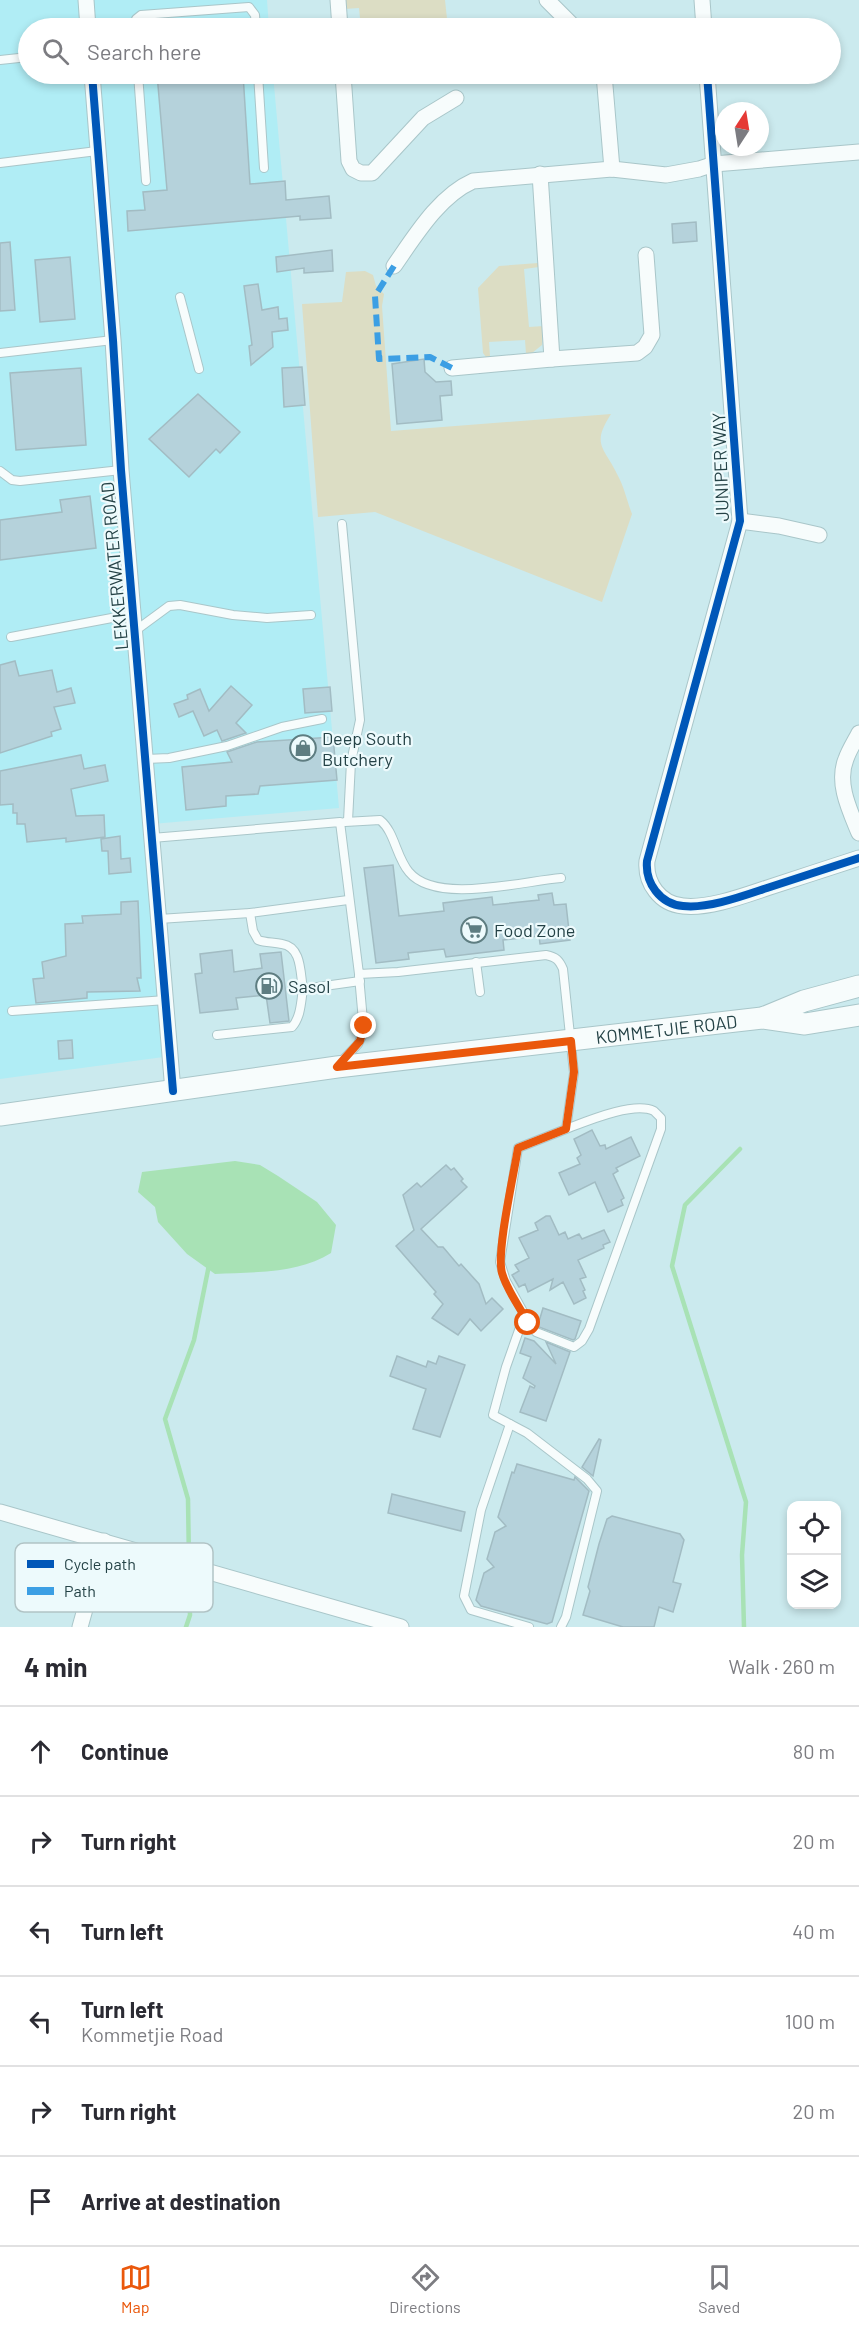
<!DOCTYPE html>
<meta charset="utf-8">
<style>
body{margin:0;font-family:Barlow,sans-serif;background:#f2f2f3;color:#2b2b33}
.controls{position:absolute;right:18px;bottom:18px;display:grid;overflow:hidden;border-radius:12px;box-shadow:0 3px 9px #0003}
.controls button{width:54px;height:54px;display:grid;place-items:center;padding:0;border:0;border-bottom:2px solid #e1e1e2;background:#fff;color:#2b2b33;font:30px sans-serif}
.compass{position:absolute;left:715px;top:102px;width:54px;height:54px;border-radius:50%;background:#fff;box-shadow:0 3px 9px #0003;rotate:12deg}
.stop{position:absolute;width:18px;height:18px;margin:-14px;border:4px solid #ea580c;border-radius:50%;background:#fff}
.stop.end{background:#ea580c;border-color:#fff;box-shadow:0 2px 6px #0008}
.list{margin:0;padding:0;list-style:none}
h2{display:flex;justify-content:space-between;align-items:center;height:78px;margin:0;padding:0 24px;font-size:26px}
h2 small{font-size:20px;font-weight:400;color:#7c7c81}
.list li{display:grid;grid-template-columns:39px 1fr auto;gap:18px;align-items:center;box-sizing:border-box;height:90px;padding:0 24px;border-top:2px solid #e1e1e2}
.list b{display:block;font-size:22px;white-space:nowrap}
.list p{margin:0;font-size:20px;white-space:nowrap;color:#7c7c81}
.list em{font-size:20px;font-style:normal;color:#7c7c81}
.icon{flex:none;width:33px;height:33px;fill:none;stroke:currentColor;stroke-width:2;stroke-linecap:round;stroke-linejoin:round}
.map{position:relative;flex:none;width:859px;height:1627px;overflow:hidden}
.search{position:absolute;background:#fff;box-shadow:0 3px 9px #0003;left:18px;right:18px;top:18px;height:66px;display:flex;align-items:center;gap:15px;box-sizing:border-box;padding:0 21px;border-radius:33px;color:#7c7c81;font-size:22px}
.sheet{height:618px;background:#fff}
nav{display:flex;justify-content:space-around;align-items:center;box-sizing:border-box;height:84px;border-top:2px solid #e1e1e2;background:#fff;font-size:16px;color:#7c7c81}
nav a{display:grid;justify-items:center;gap:3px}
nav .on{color:#ea580c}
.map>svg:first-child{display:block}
.built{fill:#b0edf5}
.green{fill:#dcddc4}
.water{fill:#a8e2b5}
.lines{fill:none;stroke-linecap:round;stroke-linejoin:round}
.stream{stroke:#a8e2b5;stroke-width:4.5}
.building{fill:#b5d2db;stroke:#a2bcc3;stroke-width:1.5}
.lane-casing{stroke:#a9c6c9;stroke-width:10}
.street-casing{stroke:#a9c6c9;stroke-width:17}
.secondary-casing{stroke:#a9c6c9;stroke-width:23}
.lane{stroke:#f7fcfc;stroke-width:8}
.street{stroke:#f7fcfc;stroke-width:15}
.secondary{stroke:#f7fcfc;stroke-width:21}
.quiet{stroke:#3c9fe4;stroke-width:6;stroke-dasharray:12 6;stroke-linecap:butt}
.cycleway-casing{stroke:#edfafc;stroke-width:11}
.cycleway{stroke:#0057b8;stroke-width:8}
.route{stroke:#ea580c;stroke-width:8}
.labels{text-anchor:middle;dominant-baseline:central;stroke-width:4.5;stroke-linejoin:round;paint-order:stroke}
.street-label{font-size:18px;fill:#244246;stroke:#edfafc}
.poi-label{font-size:18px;fill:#244246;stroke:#edfafc;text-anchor:start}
.key{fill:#edfafc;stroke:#b1c3c5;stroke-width:1.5}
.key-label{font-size:16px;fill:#244246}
</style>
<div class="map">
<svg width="859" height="1627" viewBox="0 0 859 1627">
<rect width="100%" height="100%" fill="#cbeaee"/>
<path class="built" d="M 0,0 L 267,0 L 269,28 L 28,28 L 28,74 L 273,74 L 339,808 L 152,824 L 171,1056 L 0,1079 Z"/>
<g class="green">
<path d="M 344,0 L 445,0 L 448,28 L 361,28 L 359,8 L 345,9 Z"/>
<path d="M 538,263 L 539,267 L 524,269 L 529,327 L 544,326 L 542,345 L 532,353 L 526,354 L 525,340 L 489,342 L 490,356 L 486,357 L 483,353 L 478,288 L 499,266 Z"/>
<path d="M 365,271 L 373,275 L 376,286 L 384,294 L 382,306 L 391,431 L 611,414 C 591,445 604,447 617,474 C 624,486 627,501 632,514 L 602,602 L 375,512 L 318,517 L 302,304 L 342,302 L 346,272 Z"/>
</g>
<path class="water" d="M 235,1161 L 260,1165 L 278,1176 L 317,1202 L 336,1225 L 331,1253 C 298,1274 252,1272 215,1274 L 187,1254 L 158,1222 L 155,1207 L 138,1192 L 142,1172 Z"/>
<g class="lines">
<g class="stream">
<path d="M 740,1149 L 685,1205 L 672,1266 L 746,1502 L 742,1555 L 744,1627"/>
<path d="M 189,1562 L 188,1499 L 165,1419 L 194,1340 L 209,1265"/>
<path d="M 186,1627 L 190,1615 L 189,1570"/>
</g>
</g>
<g class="building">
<path d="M 157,74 L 243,74 L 250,184 L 285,181 L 286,200 L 329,196 L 331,218 L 300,220 L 300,216 L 128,231 L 127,211 L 145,210 L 143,192 L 167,190 Z"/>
<path d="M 696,222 L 697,241 L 673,243 L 672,224 Z"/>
<path d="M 10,242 L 15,310 L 0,311 L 0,243 Z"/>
<path d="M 332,250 L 333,271 L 304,273 L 304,268 L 277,272 L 276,257 Z"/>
<path d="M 70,257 L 75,319 L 40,322 L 35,260 Z"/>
<path d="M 258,284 L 262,310 L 278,307 L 279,319 L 287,318 L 288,330 L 272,332 L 273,347 L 251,365 L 249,346 L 252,345 L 244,286 Z"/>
<path d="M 424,359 L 425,372 L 436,382 L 451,381 L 452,395 L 440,396 L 442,420 L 397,424 L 392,364 Z"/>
<path d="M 302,367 L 305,405 L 284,407 L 282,368 Z"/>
<path d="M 81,368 L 86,445 L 16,450 L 10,373 Z"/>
<path d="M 198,394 L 240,432 L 220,453 L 216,449 L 189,477 L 149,439 Z"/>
<path d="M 90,496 L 96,548 L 0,560 L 0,520 L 62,512 L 60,500 Z"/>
<path d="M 15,661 L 19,676 L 52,670 L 57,692 L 71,688 L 75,703 L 54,707 L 61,729 L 51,732 L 52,736 L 0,753 L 0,665 Z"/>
<path d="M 231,686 L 252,705 L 236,723 L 246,733 L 222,741 L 217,730 L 204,736 L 193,711 L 179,717 L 174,704 L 188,699 L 187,695 L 200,689 L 209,711 Z"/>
<path d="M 330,687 L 332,711 L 305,713 L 303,689 Z"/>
<path d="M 333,737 L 337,780 L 260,786 L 258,794 L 226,796 L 226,806 L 186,810 L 182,767 L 232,762 L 227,752 L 257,742 Z"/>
<path d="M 81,755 L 84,769 L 105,765 L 108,781 L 71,789 L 76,816 L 104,815 L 105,837 L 66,842 L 66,838 L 27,842 L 25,824 L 17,824 L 17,813 L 13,813 L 13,804 L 0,805 L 0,771 Z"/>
<path d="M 120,836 L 121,859 L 130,858 L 131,872 L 109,874 L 108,851 L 102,851 L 101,839 Z"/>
<path d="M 393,865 L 399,916 L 444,911 L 443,903 L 492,897 L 493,905 L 539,900 L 538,895 L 552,893 L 554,905 L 566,904 L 570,940 L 540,944 L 539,936 L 503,940 L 504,950 L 446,957 L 444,949 L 408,953 L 409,959 L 376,963 L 364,868 Z"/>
<path d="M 138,901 L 141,978 L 137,978 L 140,991 L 87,992 L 87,998 L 36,1003 L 33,979 L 44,978 L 42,962 L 66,956 L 65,924 L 83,923 L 82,916 L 121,914 L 121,902 Z"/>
<path d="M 232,950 L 234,972 L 262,968 L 260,954 L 281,952 L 289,1021 L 270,1023 L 266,995 L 236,998 L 238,1009 L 200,1013 L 195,974 L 202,973 L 200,954 Z"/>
<path d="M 72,1040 L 73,1058 L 59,1059 L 58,1041 Z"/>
<path d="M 592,1130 L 600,1146 L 605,1145 L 606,1149 L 631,1137 L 640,1156 L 616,1168 L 618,1171 L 613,1174 L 624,1198 L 621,1200 L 623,1205 L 608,1212 L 595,1182 L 569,1195 L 559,1173 L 580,1164 L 577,1158 L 581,1155 L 574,1139 Z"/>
<path d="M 446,1165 L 451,1170 L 454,1168 L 463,1179 L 461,1181 L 467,1187 L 421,1229 L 438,1247 L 443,1247 L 459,1266 L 461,1264 L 479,1284 L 486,1304 L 492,1298 L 503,1309 L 481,1331 L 470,1319 L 458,1335 L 432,1318 L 443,1304 L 434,1294 L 436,1292 L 396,1246 L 414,1230 L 403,1195 L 417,1183 L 421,1187 Z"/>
<path d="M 546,1216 L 550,1216 L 559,1235 L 565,1232 L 568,1239 L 579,1234 L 582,1239 L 604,1230 L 610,1242 L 603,1245 L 604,1248 L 578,1260 L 586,1277 L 580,1279 L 585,1290 L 583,1291 L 586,1298 L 574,1304 L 563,1282 L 550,1290 L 553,1279 L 528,1292 L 525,1284 L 519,1287 L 512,1275 L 519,1271 L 515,1265 L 529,1258 L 519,1238 L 538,1230 L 535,1223 Z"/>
<path d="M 543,1308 L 581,1321 L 575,1339 L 573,1340 L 539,1327 L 538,1325 Z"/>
<path d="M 525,1338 L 534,1341 L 556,1364 L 546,1342 L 570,1352 L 546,1421 L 520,1412 L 530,1386 L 534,1388 L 535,1386 L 523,1378 L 531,1357 L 520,1353 Z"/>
<path d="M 397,1356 L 426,1367 L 428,1361 L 436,1364 L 439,1356 L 465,1365 L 440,1437 L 413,1429 L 426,1389 L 390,1376 Z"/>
<path d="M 599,1439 L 601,1440 L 593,1476 L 582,1467 Z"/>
<path d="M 517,1464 L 574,1480 L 575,1477 L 589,1491 L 552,1622 L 547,1624 L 481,1606 L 476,1600 L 484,1573 L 494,1567 L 487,1559 L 495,1532 L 506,1526 L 498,1517 L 512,1472 L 514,1473 Z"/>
<path d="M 392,1494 L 465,1512 L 461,1531 L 388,1513 Z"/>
<path d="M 612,1516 L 680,1534 L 684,1540 L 673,1582 L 681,1584 L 673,1612 L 659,1607 L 654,1627 L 623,1627 L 583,1615 L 590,1591 L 588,1587 L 599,1544 L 607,1519 Z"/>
</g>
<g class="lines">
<g class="lane-casing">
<g id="lane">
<path d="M 136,28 L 136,19 L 141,15 L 249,7 L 255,15 L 256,28"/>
<path d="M 0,60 L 28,57"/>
<path d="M 138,74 L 146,181"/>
<path d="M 258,74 L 264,168"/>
<path d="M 0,163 L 97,151"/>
<path d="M 180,297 L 199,369"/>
<path d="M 0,353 L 113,340"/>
<path d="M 0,471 L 12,480 L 20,481 L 121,470"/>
<path d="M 342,524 L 360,720 L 351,762 L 348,821"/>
<path d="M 135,631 L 169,606 L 180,605 L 233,615 L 267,618 L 311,615"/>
<path d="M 11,637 L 133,614"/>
<path d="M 146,759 L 169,758 L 227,746 L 282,727 L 322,719"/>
<path d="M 345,822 L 380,820 C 395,832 396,857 409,872 C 436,905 523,881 561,878"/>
<path d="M 152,838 L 340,822 L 359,974 L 398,972 L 546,955 C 556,957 559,960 563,969 L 574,1073 L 566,1129 L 518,1148 L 500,1262 L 506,1281 L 532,1328 L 536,1332 L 574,1347 L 582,1341 L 589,1329 L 661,1129 L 661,1118 L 654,1111 C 634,1101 587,1121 566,1129"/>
<path d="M 250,913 L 253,931 L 258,940 C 266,943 273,942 282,944 C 302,947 300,973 303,989 L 360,981"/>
<path d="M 159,919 L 250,913 L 348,900"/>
<path d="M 476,962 L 480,992"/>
<path d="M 12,1011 L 166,1000"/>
<path d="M 217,1035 L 292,1027 C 301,1017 301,1001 303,989"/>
<path d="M 342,1061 L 358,1044 L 364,1032 L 359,976"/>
<path d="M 524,1316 L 506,1367 L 493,1415 L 527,1433 L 587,1479 L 597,1491 L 566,1617 L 561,1627"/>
<path d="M 510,1424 L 481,1510 L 464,1596 L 471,1610 L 529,1627"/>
</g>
</g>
<g class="street-casing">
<g id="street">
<path d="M 86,0 L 88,28"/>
<path d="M 338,0 L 340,28"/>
<path d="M 547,0 L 575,28"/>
<path d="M 702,0 L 704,28"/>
<path d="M 92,74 L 113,340 L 121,470 L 173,1091"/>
<path d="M 343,74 L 349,161 L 353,169 L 361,173 L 372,173 L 423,118 L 456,98"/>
<path d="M 604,74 L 612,169"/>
<path d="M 707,74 L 740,521 L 647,861 C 645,883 660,904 683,906 C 708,909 743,896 767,888 C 798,878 828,868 859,858"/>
<path d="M 394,266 C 415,236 439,196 473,181 L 612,169 L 666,175 L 699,169 L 714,164 L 859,152"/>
<path d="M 552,359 L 637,353 L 645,347 L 652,335 L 646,255"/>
<path d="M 452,368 L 552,359 L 540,174"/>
<path d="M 740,521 L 779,526 L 819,535"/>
<path d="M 859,733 C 855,741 849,750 846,759 C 836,783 850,811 859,833"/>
<path d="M 0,1512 L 401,1627"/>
<path d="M 80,1627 L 104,1541"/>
</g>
</g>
<g class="secondary-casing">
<g id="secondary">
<path d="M 765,1017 L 804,1001 L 859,986"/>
<path id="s1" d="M 0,1115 L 337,1067 L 762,1018 L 805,1024 L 859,1015"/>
</g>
</g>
<use href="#lane" class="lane"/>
<use href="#street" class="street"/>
<use href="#secondary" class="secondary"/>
<path class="quiet" d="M 394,266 L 375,296 L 379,359 L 430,357 L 452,368"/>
<g class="cycleway-casing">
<g id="cycleway">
<path d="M 92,74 L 113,340 L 121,470 L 173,1091"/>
<path d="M 707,74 L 740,521 L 647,861 C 645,883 660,904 683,906 C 708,909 743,896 767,888 C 798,878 828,868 859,858"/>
</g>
</g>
<use href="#cycleway" class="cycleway"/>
</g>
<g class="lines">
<path class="route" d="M 364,1026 L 360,1041 L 337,1067 L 571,1041 L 574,1072 L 566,1129 L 518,1148 C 514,1174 496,1252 502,1273 C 507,1291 520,1307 528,1323"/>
</g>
<defs>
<g id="shop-ring" transform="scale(1.35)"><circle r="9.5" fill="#edfafc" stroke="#5e7d81" stroke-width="1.5"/><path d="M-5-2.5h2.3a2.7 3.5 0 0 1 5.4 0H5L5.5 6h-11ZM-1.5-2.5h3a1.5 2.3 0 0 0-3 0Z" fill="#5e7d81"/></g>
<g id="supermarket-ring" transform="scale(1.35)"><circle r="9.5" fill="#edfafc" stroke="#5e7d81" stroke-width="1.5"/><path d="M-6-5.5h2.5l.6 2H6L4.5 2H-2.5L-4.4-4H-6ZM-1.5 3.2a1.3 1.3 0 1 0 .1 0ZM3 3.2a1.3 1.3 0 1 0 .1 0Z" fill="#5e7d81"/></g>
<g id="fuel-ring" transform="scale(1.35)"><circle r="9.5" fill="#edfafc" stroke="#5e7d81" stroke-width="1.5"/><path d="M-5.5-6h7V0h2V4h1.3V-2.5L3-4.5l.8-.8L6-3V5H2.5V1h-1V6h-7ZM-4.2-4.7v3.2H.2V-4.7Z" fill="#5e7d81"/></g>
</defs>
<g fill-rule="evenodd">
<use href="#shop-ring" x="303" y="748"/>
<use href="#supermarket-ring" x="474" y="930"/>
<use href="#fuel-ring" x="269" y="986"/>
</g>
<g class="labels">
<g class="street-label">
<text transform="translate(720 467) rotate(-92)">JUNIPER WAY</text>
<text transform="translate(114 566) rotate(-95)">LEKKERWATER ROAD</text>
<text stroke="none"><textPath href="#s1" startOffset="672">KOMMETJIE ROAD</textPath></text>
</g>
<g class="poi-label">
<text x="322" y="738">Deep South<tspan x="322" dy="21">Butchery</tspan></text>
<text x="494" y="930">Food Zone</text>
<text x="288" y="986">Sasol</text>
</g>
</g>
<rect x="15" y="1543" width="198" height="69" rx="9" class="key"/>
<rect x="27" y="1560" width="27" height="8" fill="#0057b8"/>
<rect x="27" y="1587" width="27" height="8" fill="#3c9fe4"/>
<g class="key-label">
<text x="64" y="1570">Cycle path</text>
<text x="64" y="1597">Path</text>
</g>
</svg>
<div class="controls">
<button><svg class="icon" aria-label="locate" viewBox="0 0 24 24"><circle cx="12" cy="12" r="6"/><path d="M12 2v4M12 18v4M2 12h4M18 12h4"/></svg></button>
<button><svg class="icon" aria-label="layers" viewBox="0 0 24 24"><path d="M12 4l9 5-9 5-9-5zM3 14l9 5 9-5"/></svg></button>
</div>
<svg class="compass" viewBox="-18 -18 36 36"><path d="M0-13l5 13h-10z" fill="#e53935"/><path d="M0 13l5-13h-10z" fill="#7c7c81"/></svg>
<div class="stop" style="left:528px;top:1323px"></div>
<div class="stop end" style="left:364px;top:1026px"></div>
<div class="search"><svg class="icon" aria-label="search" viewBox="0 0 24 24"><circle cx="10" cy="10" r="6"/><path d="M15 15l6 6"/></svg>Search here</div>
</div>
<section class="sheet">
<h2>4 min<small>Walk · 260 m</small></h2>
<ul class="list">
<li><svg class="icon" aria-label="ahead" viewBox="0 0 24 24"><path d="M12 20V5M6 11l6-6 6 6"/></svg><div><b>Continue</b></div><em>80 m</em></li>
<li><svg class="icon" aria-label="right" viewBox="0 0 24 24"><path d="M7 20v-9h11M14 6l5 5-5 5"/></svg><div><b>Turn right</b></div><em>20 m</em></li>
<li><svg class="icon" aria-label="left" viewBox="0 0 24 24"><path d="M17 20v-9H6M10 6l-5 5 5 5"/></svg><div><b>Turn left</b></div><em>40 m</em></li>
<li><svg class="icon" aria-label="left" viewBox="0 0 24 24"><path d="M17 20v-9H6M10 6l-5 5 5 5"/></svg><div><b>Turn left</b><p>Kommetjie Road</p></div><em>100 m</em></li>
<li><svg class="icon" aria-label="right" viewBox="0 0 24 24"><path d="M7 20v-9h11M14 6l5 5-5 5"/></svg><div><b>Turn right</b></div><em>20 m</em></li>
<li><svg class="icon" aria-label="arrive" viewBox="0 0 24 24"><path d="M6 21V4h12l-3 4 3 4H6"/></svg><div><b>Arrive at destination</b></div></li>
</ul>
</section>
<nav>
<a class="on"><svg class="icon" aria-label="map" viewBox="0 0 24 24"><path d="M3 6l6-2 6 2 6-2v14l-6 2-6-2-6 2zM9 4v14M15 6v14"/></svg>Map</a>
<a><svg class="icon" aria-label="directions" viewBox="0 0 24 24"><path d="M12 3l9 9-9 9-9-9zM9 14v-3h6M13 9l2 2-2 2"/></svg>Directions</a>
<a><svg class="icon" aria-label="saved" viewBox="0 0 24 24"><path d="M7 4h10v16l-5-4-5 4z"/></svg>Saved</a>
</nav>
